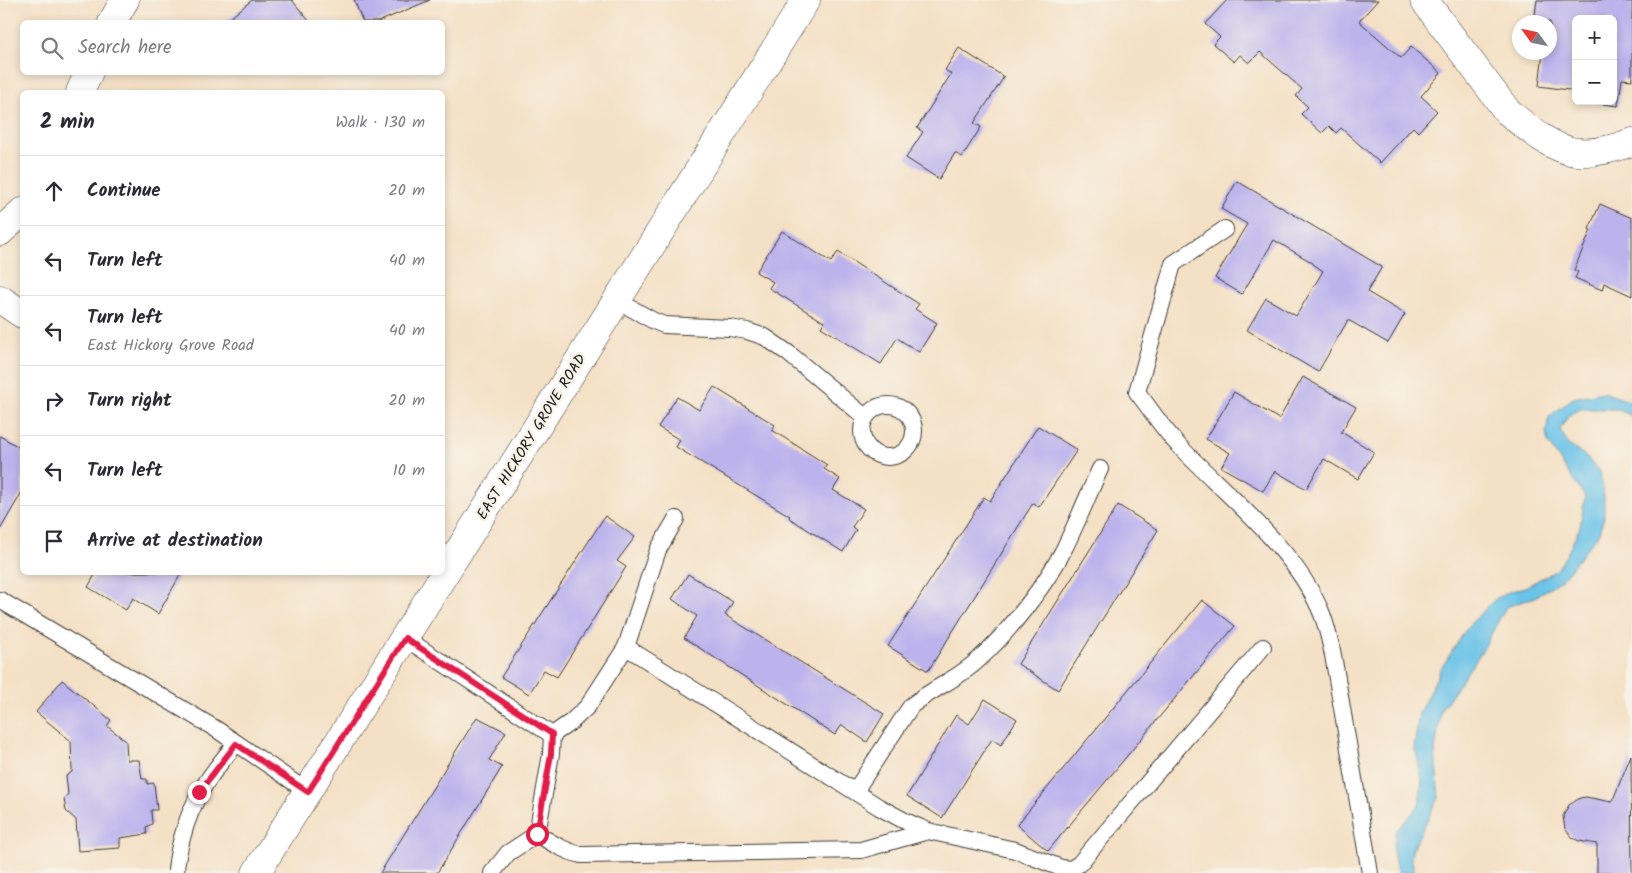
<!DOCTYPE html>
<meta charset="utf-8">
<style>
body{margin:0;font-family:Kalam,sans-serif;background:#f2f2f3;color:#2b2b33}
.controls{position:absolute;right:15px;top:15px;display:grid;overflow:hidden;border-radius:8px;box-shadow:0 2px 8px #0003}
.controls button{width:45px;height:45px;display:grid;place-items:center;padding:0;border:0;border-bottom:1px solid #e1e1e2;background:#fff;color:#2b2b33;font:25px sans-serif}
.compass{position:absolute;left:1512px;top:15px;width:45px;height:45px;border-radius:50%;background:#fff;box-shadow:0 2px 8px #0003;rotate:303deg}
.stop{position:absolute;width:15px;height:15px;margin:-11px;border:4px solid #e11d48;border-radius:50%;background:#fff}
.stop.end{background:#e11d48;border-color:#fff;box-shadow:0 1px 5px #0008}
.list{margin:0;padding:0;list-style:none}
h2{display:flex;justify-content:space-between;align-items:center;height:65px;margin:0;padding:0 20px;font-size:21px}
h2 small{font-size:16px;font-weight:400;color:#7c7c81}
.list li{display:grid;grid-template-columns:32px 1fr auto;gap:15px;align-items:center;box-sizing:border-box;height:70px;padding:0 20px;border-top:1px solid #e1e1e2}
.list b{display:block;font-size:19px;white-space:nowrap}
.list p{margin:0;font-size:16px;white-space:nowrap;color:#7c7c81}
.list em{font-size:16px;font-style:normal;color:#7c7c81}
.icon{flex:none;width:28px;height:28px;fill:none;stroke:currentColor;stroke-width:2;stroke-linecap:round;stroke-linejoin:round}
.map{position:relative;flex:none;width:1632px;height:873px;overflow:hidden}
.search{position:absolute;background:#fff;box-shadow:0 2px 8px #0003;left:20px;top:20px;width:425px;height:55px;display:flex;align-items:center;gap:12px;box-sizing:border-box;padding:0 18px;border-radius:8px;color:#7c7c81;font-size:19px}
.panel{position:absolute;background:#fff;box-shadow:0 2px 8px #0003;left:20px;top:90px;width:425px;height:485px;border-radius:8px}
.map>svg:first-child{display:block}
.water{fill:#6ac3e8;stroke:#437082}
.building{fill:#bcb3ec}
.lines{fill:none;stroke-linecap:round;stroke-linejoin:round}
.lane-casing{stroke:#3c3935;stroke-width:18}
.street-casing{stroke:#3c3935;stroke-width:29}
.secondary-casing{stroke:#3c3935;stroke-width:29}
.lane{stroke:#fff;stroke-width:16}
.street{stroke:#fff;stroke-width:28}
.secondary{stroke:#fff;stroke-width:28}
.route{stroke:#e11d48;stroke-width:6}
.labels{text-anchor:middle;dominant-baseline:central;stroke-width:5;stroke-linejoin:round;paint-order:stroke}
.street-label{font-size:15px;fill:#1c1c1c;stroke:#f7f3e8}
</style>
<div class="map">
<svg width="1632" height="873" viewBox="0 0 1632 873">
<rect width="100%" height="100%" fill="#f7f3e8"/>
<filter id="ink" filterUnits="userSpaceOnUse"><feTurbulence type="fractalNoise" baseFrequency=".02" numOctaves="2"/><feDisplacementMap in="SourceGraphic" scale="10" xChannelSelector="R" yChannelSelector="G"/><feConvolveMatrix kernelMatrix="1 2 1 2 8 2 1 2 1" color-interpolation-filters="sRGB"/></filter>
<filter id="wash" filterUnits="userSpaceOnUse"><feTurbulence type="fractalNoise" baseFrequency=".0096" numOctaves="4" result="noise"/><feDisplacementMap in="SourceGraphic" scale="20" xChannelSelector="R" yChannelSelector="G"/><feGaussianBlur stdDeviation="1.12" result="paint"/><feColorMatrix in="noise" values="0 0 0 0 0 0 0 0 0 0 0 0 0 0 0 0 0 1.4 0 .05"/><feComposite in="paint" operator="in"/></filter>
<g filter="url(#wash)">
<rect width="100%" height="100%" fill="#f4e0c5"/>
<path class="water" d="M 1603,392 L 1632,402 L 1632,416 L 1617,409 L 1581,409 L 1569,415 L 1560,429 L 1568,445 L 1584,455 L 1600,472 L 1604,496 L 1604,517 L 1598,535 L 1562,579 L 1535,597 L 1506,607 L 1482,651 L 1441,710 L 1435,750 L 1439,798 L 1413,847 L 1411,857 L 1415,873 L 1397,873 L 1393,850 L 1396,831 L 1419,806 L 1422,780 L 1416,752 L 1414,749 L 1419,713 L 1442,667 L 1469,625 L 1494,600 L 1506,593 L 1525,587 L 1557,570 L 1568,552 L 1580,527 L 1585,497 L 1548,443 L 1546,433 L 1549,417 L 1573,398 Z"/>
<g id="blocks">
<g class="building">
<path d="M 252,0 L 292,0 L 310,22 L 225,22 Z"/>
<path d="M 354,0 L 430,0 L 378,22 L 363,22 Z"/>
<path d="M 1227,0 L 1378,0 L 1359,21 L 1401,58 L 1411,47 L 1441,73 L 1421,96 L 1437,111 L 1418,132 L 1413,127 L 1380,163 L 1341,128 L 1336,133 L 1329,126 L 1322,133 L 1301,114 L 1308,107 L 1296,96 L 1302,89 L 1260,52 L 1249,63 L 1240,55 L 1234,62 L 1213,44 L 1220,37 L 1205,24 Z"/>
<path d="M 1537,0 L 1617,0 L 1632,2 L 1632,80 L 1622,79 L 1618,106 L 1580,101 L 1613,101 L 1613,19 L 1576,19 L 1576,91 L 1539,86 L 1543,52 L 1550,52 L 1550,22 L 1534,22 Z"/>
<path d="M 959,48 L 1004,77 L 974,123 L 981,127 L 962,157 L 955,153 L 939,179 L 906,158 L 923,132 L 917,128 L 951,74 L 945,70 Z"/>
<path d="M 1237,181 L 1382,267 L 1367,292 L 1405,314 L 1388,343 L 1348,320 L 1318,372 L 1247,330 L 1266,298 L 1296,316 L 1323,271 L 1313,264 L 1313,263 L 1274,240 L 1242,294 L 1215,278 L 1247,224 L 1221,209 Z"/>
<path d="M 1600,204 L 1632,218 L 1632,296 L 1604,283 L 1602,290 L 1575,278 L 1578,272 L 1574,270 L 1591,230 L 1589,229 Z"/>
<path d="M 782,231 L 831,262 L 838,252 L 919,304 L 915,309 L 937,323 L 919,352 L 897,338 L 881,364 L 821,327 L 824,322 L 769,288 L 773,282 L 756,272 Z"/>
<path d="M 1303,377 L 1356,407 L 1341,432 L 1374,452 L 1358,479 L 1324,459 L 1306,489 L 1275,471 L 1263,491 L 1221,467 L 1230,453 L 1206,439 L 1234,392 L 1279,419 Z"/>
<path d="M 714,387 L 775,425 L 772,430 L 827,465 L 824,469 L 840,479 L 833,490 L 864,509 L 852,527 L 856,530 L 843,552 L 789,518 L 790,516 L 676,447 L 680,440 L 658,427 L 677,397 L 699,410 Z"/>
<path d="M 1038,426 L 1077,450 L 1039,507 L 1033,503 L 928,671 L 888,646 L 984,497 L 990,501 Z"/>
<path d="M 0,436 L 22,449 L 22,492 L 0,530 Z"/>
<path d="M 1118,505 L 1158,530 L 1058,690 L 1018,664 Z"/>
<path d="M 605,516 L 635,537 L 617,561 L 626,567 L 557,677 L 544,670 L 529,694 L 501,677 Z"/>
<path d="M 91,572 L 182,572 L 158,614 L 133,598 L 126,610 L 88,587 L 95,575 Z"/>
<path d="M 688,574 L 733,602 L 725,615 L 884,714 L 867,742 L 842,725 L 835,735 L 684,638 L 697,616 L 672,599 Z"/>
<path d="M 1202,600 L 1235,626 L 1048,851 L 1017,825 Z"/>
<path d="M 62,680 L 111,720 L 107,726 L 126,741 L 127,760 L 139,760 L 142,779 L 147,779 L 147,784 L 154,783 L 157,810 L 151,810 L 152,824 L 146,827 L 147,834 L 120,838 L 120,848 L 78,851 L 76,820 L 66,811 L 64,799 L 68,794 L 66,776 L 72,772 L 71,741 L 36,712 Z"/>
<path d="M 985,699 L 1017,719 L 1001,745 L 992,739 L 942,818 L 907,796 L 956,715 L 969,724 Z"/>
<path d="M 477,717 L 506,732 L 489,760 L 502,767 L 437,873 L 380,873 Z"/>
<path d="M 1631,755 L 1632,873 L 1597,873 L 1597,844 L 1579,841 L 1573,838 L 1565,829 L 1563,816 L 1569,805 L 1580,798 L 1586,797 L 1612,802 Z"/>
</g>
</g>
</g>
<g filter="url(#ink)">
<use href="#blocks" fill-opacity="0" stroke="#3c3935" stroke-width="1"/>
<g class="lines">
<g class="lane-casing">
<g id="lane">
<path d="M 1225,229 L 1173,264 L 1137,392 C 1152,411 1165,432 1182,449 C 1230,498 1296,550 1322,614 C 1327,627 1330,641 1333,655 L 1370,873"/>
<path d="M 618,301 L 654,321 L 664,325 L 730,328 L 747,331 L 765,337 L 788,353 L 865,417"/>
<circle cx="888" cy="431" r="26"/>
<path d="M 0,600 L 216,729 L 308,792"/>
<path d="M 405,638 L 552,735 L 571,722 L 588,706 L 626,647 L 879,807 L 903,820 L 928,831 L 1015,850 L 1061,868 L 1071,869 L 1079,864 L 1263,647"/>
<path d="M 626,647 L 658,550 L 676,519"/>
<path d="M 552,735 L 551,754 L 537,834 C 552,843 564,851 581,855 L 861,850 L 928,831"/>
<path d="M 855,791 L 911,706 C 932,689 957,679 977,661 C 1007,634 1046,585 1064,549 C 1077,523 1088,495 1100,469"/>
<path d="M 176,873 C 176,861 179,850 182,838 C 192,799 210,774 236,744"/>
<path d="M 492,873 L 508,853 L 537,834"/>
</g>
</g>
<g class="street-casing">
<g id="street">
<path d="M 1424,0 L 1507,111 C 1525,126 1554,151 1578,152 C 1596,154 1616,148 1632,142"/>
<path d="M 112,22 L 125,0"/>
<path d="M 80,92 L 89,72"/>
<path d="M 0,232 L 22,212"/>
<path d="M 0,299 L 22,314"/>
</g>
</g>
<g class="secondary-casing">
<path id="secondary" d="M 256,873 L 806,0"/>
</g>
<use href="#lane" class="lane"/>
<use href="#street" class="street"/>
<use href="#secondary" class="secondary"/>
</g>
</g>
<g class="lines" filter="url(#ink)">
<path class="route" d="M 199,792 L 236,744 L 308,792 L 405,638 L 552,734 L 551,754 L 537,834"/>
</g>
<g class="labels">
<g class="street-label">
<text transform="translate(532 437) rotate(-58)">EAST HICKORY GROVE ROAD</text>
</g>
</g>
</svg>
<div class="controls">
<button>+</button>
<button>−</button>
</div>
<svg class="compass" viewBox="-18 -18 36 36"><path d="M0-13l5 13h-10z" fill="#e53935"/><path d="M0 13l5-13h-10z" fill="#7c7c81"/></svg>
<div class="stop" style="left:537px;top:834px"></div>
<div class="stop end" style="left:199px;top:792px"></div>
<div class="search"><svg class="icon" aria-label="search" viewBox="0 0 24 24"><circle cx="10" cy="10" r="6"/><path d="M15 15l6 6"/></svg>Search here</div>
<section class="panel">
<h2>2 min<small>Walk · 130 m</small></h2>
<ul class="list">
<li><svg class="icon" aria-label="ahead" viewBox="0 0 24 24"><path d="M12 20V5M6 11l6-6 6 6"/></svg><div><b>Continue</b></div><em>20 m</em></li>
<li><svg class="icon" aria-label="left" viewBox="0 0 24 24"><path d="M17 20v-9H6M10 6l-5 5 5 5"/></svg><div><b>Turn left</b></div><em>40 m</em></li>
<li><svg class="icon" aria-label="left" viewBox="0 0 24 24"><path d="M17 20v-9H6M10 6l-5 5 5 5"/></svg><div><b>Turn left</b><p>East Hickory Grove Road</p></div><em>40 m</em></li>
<li><svg class="icon" aria-label="right" viewBox="0 0 24 24"><path d="M7 20v-9h11M14 6l5 5-5 5"/></svg><div><b>Turn right</b></div><em>20 m</em></li>
<li><svg class="icon" aria-label="left" viewBox="0 0 24 24"><path d="M17 20v-9H6M10 6l-5 5 5 5"/></svg><div><b>Turn left</b></div><em>10 m</em></li>
<li><svg class="icon" aria-label="arrive" viewBox="0 0 24 24"><path d="M6 21V4h12l-3 4 3 4H6"/></svg><div><b>Arrive at destination</b></div></li>
</ul>
</section>
</div>
